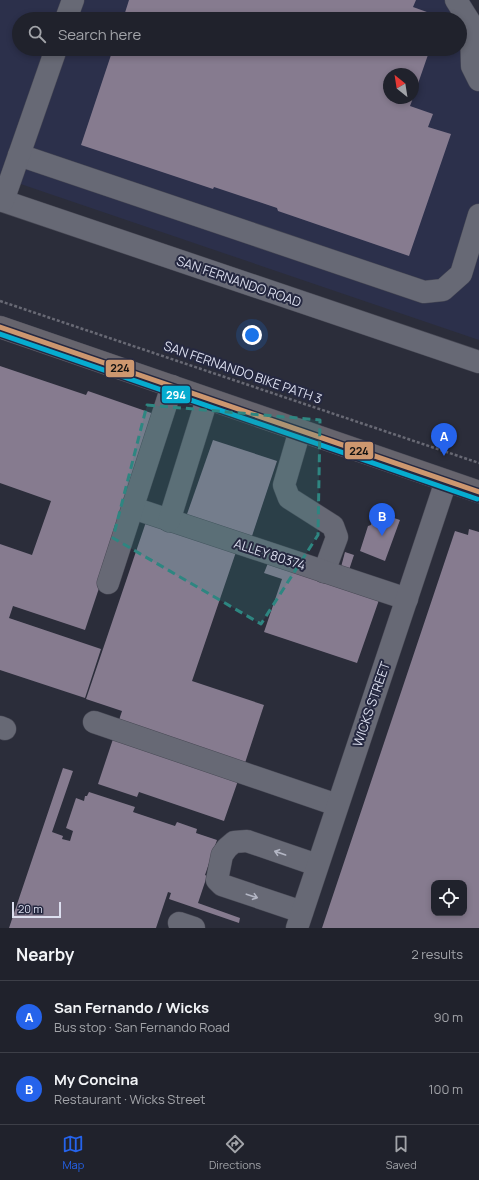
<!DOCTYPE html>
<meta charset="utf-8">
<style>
body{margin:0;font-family:Manrope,sans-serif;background:#282a34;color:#f1f3f6}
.controls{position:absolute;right:12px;bottom:12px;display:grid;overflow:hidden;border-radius:8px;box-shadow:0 2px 6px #0003}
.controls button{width:36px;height:36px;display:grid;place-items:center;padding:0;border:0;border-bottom:1px solid #3d3f48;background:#20222c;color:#f1f3f6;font:20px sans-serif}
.compass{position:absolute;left:383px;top:68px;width:36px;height:36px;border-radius:50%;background:#20222c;box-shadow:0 2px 6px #0003;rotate:330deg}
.scale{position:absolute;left:12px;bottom:10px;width:49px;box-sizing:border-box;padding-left:4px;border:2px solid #dcdfef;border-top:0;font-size:11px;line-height:14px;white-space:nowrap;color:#dcdfef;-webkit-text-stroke:3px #252840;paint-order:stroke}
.you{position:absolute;left:252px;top:335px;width:14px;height:14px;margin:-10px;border:3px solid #fff;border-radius:50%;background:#1a73e8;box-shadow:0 0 0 6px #1a73e833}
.badge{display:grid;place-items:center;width:26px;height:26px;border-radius:50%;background:#2563eb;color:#fff;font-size:13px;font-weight:700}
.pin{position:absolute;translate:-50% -33px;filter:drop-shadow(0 1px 2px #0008)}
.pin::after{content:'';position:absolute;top:21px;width:14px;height:12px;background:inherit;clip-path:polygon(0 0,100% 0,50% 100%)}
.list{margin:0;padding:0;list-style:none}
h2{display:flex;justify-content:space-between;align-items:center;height:52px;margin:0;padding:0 16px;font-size:17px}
h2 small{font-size:13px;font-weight:400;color:#a2a4a9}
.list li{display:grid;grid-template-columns:26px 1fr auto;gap:12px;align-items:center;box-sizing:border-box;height:72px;padding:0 16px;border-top:1px solid #3d3f48}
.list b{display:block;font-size:15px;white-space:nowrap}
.list p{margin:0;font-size:13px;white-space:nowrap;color:#a2a4a9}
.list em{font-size:13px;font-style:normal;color:#a2a4a9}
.icon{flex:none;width:22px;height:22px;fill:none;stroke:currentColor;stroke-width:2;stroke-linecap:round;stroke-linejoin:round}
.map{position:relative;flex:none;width:479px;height:928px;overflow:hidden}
.search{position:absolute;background:#20222c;box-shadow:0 2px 6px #0003;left:12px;right:12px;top:12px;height:44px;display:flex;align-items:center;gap:10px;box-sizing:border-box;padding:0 14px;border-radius:22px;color:#a2a4a9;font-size:15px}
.sheet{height:196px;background:#20222c}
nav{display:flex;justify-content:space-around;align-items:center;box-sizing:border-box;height:56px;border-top:1px solid #3d3f48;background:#20222c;font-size:11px;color:#a2a4a9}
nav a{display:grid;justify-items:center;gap:2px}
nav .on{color:#2563eb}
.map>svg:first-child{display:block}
.built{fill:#2c304b;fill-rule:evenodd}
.building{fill:#867b8f;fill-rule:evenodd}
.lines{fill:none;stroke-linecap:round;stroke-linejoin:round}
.minor-casing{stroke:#494a56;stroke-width:23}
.major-casing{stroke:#494a56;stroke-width:23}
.path{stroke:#686974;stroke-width:2.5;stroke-dasharray:3 2;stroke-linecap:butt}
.minor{stroke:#676975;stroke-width:22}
.major{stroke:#66646d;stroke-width:22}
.bus-1-casing{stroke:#252840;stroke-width:8}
.bus-2-casing{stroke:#252840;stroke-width:8}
.bus-1{stroke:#cd976f;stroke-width:5}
.bus-2{stroke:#06acd0;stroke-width:5}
.oneway{stroke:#b3b6c4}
.marked{fill:#2e8681;fill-opacity:0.2;stroke:#2e8681;stroke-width:3;stroke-dasharray:8 5;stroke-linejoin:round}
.labels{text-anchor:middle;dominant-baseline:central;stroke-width:4;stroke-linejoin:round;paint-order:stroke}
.street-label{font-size:13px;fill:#dcdfef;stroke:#252840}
.line-badge{stroke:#252840;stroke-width:1.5}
.badge-label{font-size:11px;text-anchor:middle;font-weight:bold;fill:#fff}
.pale-badge-label{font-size:11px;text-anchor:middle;font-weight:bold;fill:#111}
</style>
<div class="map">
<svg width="479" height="928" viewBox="0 0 479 928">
<rect width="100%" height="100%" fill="#2b2d3a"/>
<path class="built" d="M 0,0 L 470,0 L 479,16 L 479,340 L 0,177 ZM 19,19 L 460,19 L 460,49 L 19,49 ZM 389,74 L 413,74 L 413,98 L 389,98 Z"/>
<g class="building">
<path d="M 129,0 L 416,0 L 413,7 L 438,16 L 437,19 L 123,19 Z"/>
<path d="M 113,49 L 430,49 L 413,98 L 413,74 L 389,74 L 389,98 L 413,98 L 410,106 L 433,114 L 428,127 L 451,134 L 409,256 L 278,211 L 277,208 L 214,187 L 213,189 L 81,145 Z"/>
<path d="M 0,366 L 86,395 L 88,391 L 157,415 L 85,630 L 13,606 L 9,618 L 101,649 L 85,698 L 0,670 L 0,544 L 32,555 L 51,501 L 0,483 Z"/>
<path d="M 213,440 L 277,461 L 251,539 L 186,517 Z"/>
<path d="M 382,514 L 400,520 L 385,561 L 360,551 L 368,526 L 371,525 L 373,517 L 381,519 Z"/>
<path d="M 146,522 L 236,552 L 192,681 L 264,705 L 245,763 L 118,723 L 122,711 L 86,699 Z"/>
<path d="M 469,529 L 479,532 L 479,928 L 322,928 L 455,531 L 468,535 ZM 434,883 L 464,883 L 464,913 L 434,913 Z"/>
<path d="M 345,552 L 354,555 L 349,570 L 341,567 Z"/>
<path d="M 268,563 L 379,600 L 357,663 L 264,632 L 282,579 L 264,573 Z"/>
<path d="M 115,733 L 240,775 L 224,821 L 139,792 L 137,797 L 98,784 Z"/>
<path d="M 63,768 L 73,771 L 52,832 L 63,836 L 62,839 L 70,841 L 73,831 L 66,828 L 76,798 L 84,801 L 85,796 L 87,796 L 89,792 L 135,807 L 133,812 L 175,826 L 177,822 L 197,829 L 196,833 L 217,840 L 205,875 L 207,876 L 198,903 L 240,918 L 239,923 L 169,899 L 171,893 L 168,892 L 156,928 L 9,928 Z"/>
</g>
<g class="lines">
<g class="minor-casing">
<g id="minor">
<path d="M 456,0 L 471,24 L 472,66 L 479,80"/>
<path d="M 66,19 L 73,0"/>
<path d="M 19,155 L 424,292 L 443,290 L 461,274 L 479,215"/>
<path d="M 0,200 L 479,362"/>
<path d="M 3,201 L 56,49"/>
<path d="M 300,430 L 284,485 L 289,498 L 333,526 L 337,537 L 324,572"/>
<path d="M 133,508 L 407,599"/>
<path d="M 169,521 L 207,399"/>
<path d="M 108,583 L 172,386"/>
<path d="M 94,722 L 337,805"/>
<path d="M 0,727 L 5,729"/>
<path d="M 302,912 L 222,885 L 217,880 L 222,855 L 227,848 L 234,842 L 247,841 L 317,865"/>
<path d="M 179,923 L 194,928"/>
<path d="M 297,928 L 446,481"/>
</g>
</g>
<g class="major-casing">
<path id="major" d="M 0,327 L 479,492"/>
</g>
<path class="path" d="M 0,301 L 479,463"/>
<use href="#minor" class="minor"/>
<use href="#major" class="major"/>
<g class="bus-1-casing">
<path id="bus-1" d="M 0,327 L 479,492"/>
</g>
<g class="bus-2-casing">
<path id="bus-2" d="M 0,334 L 477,499"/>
</g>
<use href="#bus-1" class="bus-1"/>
<use href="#bus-2" class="bus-2"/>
</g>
<defs><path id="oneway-shaft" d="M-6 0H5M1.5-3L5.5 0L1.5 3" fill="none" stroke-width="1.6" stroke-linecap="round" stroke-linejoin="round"/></defs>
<g class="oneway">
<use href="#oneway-shaft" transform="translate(280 853) rotate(-161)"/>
<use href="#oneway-shaft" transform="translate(252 896) rotate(18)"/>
</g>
<path class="marked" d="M 147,405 L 320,420 L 318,535 L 261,624 L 113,538 Z"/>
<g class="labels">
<g class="street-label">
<text transform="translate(239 281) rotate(19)">SAN FERNANDO ROAD</text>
<text transform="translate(243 372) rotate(19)">SAN FERNANDO BIKE PATH 3</text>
<text transform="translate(270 554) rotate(18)">ALLEY 80374</text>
<text transform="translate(371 704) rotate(-71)">WICKS STREET</text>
</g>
</g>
<g class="line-badge">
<rect x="105" y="359" width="30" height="19" rx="4" fill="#cd976f"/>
<rect x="161" y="385" width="30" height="19" rx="4" fill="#06acd0"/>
<rect x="344" y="441" width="30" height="19" rx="4" fill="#cd976f"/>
</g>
<g class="badge-label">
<text x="176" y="399">294</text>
</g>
<g class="pale-badge-label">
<text x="120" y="372">224</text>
<text x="359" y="455">224</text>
</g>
</svg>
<div class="controls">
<button><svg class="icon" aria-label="locate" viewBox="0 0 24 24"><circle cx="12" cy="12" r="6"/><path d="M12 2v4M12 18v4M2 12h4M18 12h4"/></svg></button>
</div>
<svg class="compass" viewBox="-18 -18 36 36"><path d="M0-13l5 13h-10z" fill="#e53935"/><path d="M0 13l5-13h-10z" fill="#a2a4a9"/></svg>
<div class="scale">20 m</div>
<div class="you"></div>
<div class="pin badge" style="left:444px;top:456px">A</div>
<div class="pin badge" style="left:382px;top:536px">B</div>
<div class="search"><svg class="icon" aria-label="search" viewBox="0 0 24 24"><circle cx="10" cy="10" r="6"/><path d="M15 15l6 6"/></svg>Search here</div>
</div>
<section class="sheet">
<h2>Nearby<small>2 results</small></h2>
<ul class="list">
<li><span class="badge">A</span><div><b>San Fernando / Wicks</b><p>Bus stop · San Fernando Road</p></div><em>90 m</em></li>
<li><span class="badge">B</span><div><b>My Concina</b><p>Restaurant · Wicks Street</p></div><em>100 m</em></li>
</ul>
</section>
<nav>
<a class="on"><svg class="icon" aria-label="map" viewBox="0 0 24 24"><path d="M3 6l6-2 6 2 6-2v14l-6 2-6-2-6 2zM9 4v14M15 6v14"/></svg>Map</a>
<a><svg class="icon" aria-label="directions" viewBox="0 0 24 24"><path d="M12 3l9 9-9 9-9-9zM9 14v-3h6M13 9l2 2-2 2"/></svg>Directions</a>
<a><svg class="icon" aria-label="saved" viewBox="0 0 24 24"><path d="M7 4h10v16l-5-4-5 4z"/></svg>Saved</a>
</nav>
